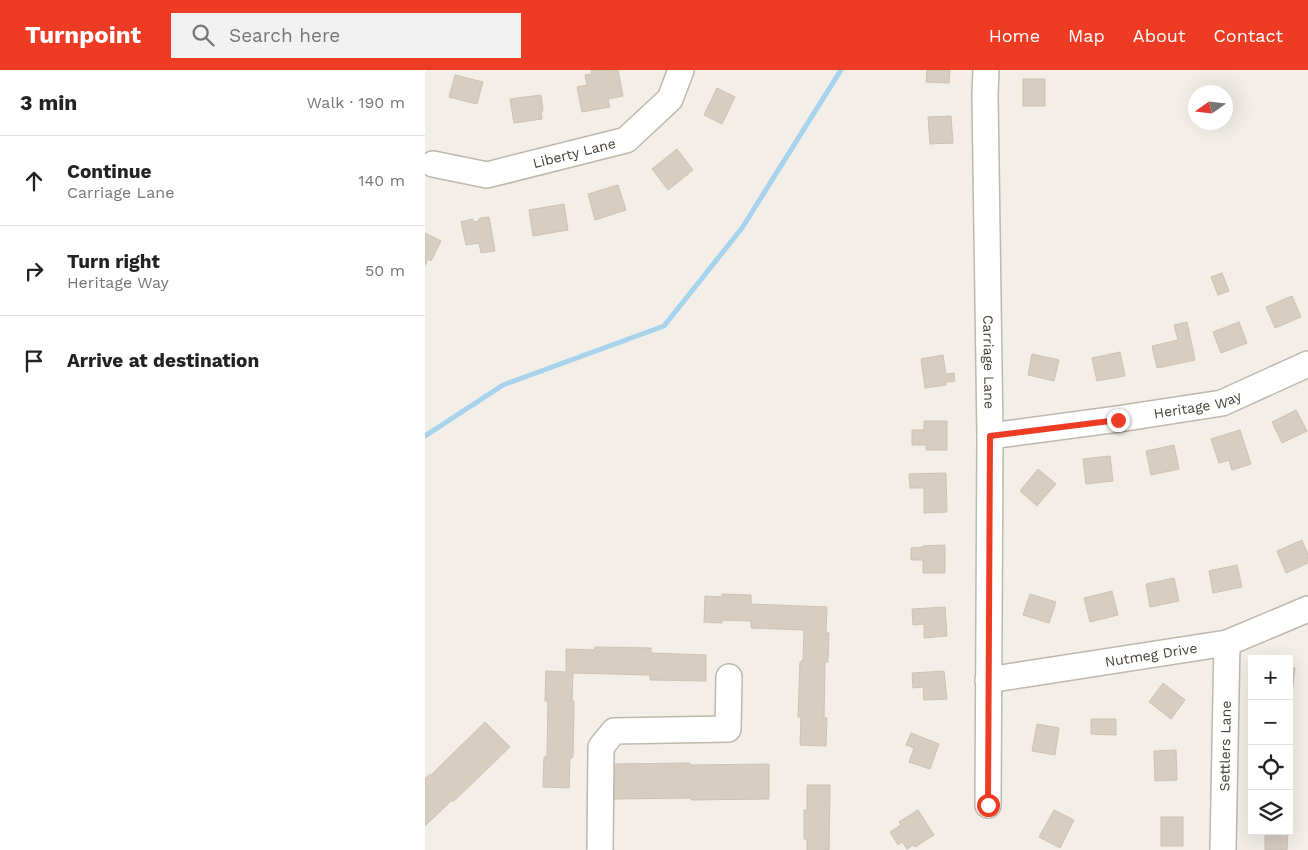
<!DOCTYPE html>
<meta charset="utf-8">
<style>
body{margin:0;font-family:"Work Sans",sans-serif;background:#f2f2f2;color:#222}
.controls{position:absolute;right:15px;bottom:15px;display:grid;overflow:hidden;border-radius:0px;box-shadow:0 5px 20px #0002}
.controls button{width:45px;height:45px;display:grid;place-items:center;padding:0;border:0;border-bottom:1px solid #e0e0e0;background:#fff;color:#222;font:25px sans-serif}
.compass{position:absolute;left:763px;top:15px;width:45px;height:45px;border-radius:50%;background:#fff;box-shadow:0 5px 20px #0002;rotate:256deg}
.stop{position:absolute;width:15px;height:15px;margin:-11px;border:4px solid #ee3b24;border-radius:50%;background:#fff}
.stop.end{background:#ee3b24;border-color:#fff;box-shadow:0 1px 5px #0008}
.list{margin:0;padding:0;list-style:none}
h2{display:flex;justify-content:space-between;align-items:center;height:65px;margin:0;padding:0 20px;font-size:21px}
h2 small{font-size:16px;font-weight:400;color:#767676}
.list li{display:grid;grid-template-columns:32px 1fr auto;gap:15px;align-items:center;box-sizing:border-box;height:90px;padding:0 20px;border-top:1px solid #e0e0e0}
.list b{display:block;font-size:19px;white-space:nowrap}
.list p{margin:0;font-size:16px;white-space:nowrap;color:#767676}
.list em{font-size:16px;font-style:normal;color:#767676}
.icon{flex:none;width:28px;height:28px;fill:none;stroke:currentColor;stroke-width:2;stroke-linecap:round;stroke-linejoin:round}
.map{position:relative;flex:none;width:883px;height:780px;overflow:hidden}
header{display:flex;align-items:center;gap:30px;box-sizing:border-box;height:70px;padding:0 25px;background:#ee3b24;color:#fff}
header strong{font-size:24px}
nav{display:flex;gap:28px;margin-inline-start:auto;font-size:18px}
.search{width:350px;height:45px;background:#f2f2f2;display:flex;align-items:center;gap:12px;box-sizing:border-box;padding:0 18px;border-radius:0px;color:#767676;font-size:19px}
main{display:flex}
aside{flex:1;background:#fff}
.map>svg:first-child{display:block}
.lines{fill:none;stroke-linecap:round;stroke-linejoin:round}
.stream{stroke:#a7d3ec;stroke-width:5}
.building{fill:#d7cdc1;stroke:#cec2b1}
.minor-casing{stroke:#beb7ab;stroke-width:28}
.minor{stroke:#fff;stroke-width:25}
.route{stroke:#ee3b24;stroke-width:6}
.labels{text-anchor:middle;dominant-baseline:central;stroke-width:4;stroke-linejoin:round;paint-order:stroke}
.street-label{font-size:14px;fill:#464037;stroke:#fff}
</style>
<header>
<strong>Turnpoint</strong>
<div class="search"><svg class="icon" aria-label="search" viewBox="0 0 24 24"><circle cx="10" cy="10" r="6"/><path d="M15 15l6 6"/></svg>Search here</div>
<nav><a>Home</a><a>Map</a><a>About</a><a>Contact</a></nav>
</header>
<main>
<aside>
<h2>3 min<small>Walk · 190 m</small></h2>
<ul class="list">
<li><svg class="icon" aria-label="ahead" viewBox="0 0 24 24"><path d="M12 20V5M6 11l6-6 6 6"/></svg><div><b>Continue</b><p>Carriage Lane</p></div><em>140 m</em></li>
<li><svg class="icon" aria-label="right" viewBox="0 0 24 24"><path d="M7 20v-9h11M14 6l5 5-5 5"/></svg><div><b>Turn right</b><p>Heritage Way</p></div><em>50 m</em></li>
<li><svg class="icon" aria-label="arrive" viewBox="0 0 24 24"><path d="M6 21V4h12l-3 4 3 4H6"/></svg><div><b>Arrive at destination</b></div></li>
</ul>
</aside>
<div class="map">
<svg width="883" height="780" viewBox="0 0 883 780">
<rect width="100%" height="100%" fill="#f3efe8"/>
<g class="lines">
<path class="stream" d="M 0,366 L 78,315 L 239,256 L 317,158 L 416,0"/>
</g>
<g class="building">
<path d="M 166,0 L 186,0 L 187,1 L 193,0 L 198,26 L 183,29 L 185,37 L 157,42 L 152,17 L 162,15 L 160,5 L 167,4 Z"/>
<path d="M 502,0 L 525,0 L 524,13 L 501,12 Z"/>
<path d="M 30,5 L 58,12 L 52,34 L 24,27 Z"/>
<rect x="598" y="9" width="22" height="27"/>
<path d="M 292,18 L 310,27 L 297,54 L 279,45 Z"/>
<path d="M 116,25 L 118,41 L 116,41 L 117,49 L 89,53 L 85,29 Z"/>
<path d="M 526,46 L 528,73 L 505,74 L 503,47 Z"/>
<path d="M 252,79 L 268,100 L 243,120 L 227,99 Z"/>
<path d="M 193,115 L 201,140 L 170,150 L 163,124 Z"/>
<path d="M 139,134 L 143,160 L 108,166 L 104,140 Z"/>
<path d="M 64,147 L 70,181 L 56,183 L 54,173 L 41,175 L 36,152 L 48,149 L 48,152 L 53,151 L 55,148 Z"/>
<path d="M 0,163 L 16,171 L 6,191 L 3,189 L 0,196 Z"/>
<path d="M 797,203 L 804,221 L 793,225 L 786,207 Z"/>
<path d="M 867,226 L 876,247 L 850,258 L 841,237 Z"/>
<path d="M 762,252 L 770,290 L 732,298 L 727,276 L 753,270 L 749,255 Z"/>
<path d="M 814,252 L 822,273 L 796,283 L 788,262 Z"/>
<path d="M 695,282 L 700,306 L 672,311 L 667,288 Z"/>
<path d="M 607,284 L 634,290 L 629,311 L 603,305 Z"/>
<path d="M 518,285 L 521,304 L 529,303 L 530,311 L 521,312 L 521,315 L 500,318 L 496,289 Z"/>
<path d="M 871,340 L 882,361 L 857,373 L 847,352 Z"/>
<path d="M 499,351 L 522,351 L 522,380 L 501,380 L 501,375 L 487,375 L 487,360 L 499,360 Z"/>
<path d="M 815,360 L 826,394 L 807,400 L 804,390 L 794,393 L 786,369 Z"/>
<path d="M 749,375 L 754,399 L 726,405 L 721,381 Z"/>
<path d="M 685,386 L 688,411 L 661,414 L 658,389 Z"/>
<path d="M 613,399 L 631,414 L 612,436 L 595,421 Z"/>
<path d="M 521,403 L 522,442 L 499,443 L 499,418 L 485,418 L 484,404 Z"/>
<path d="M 877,470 L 883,485 L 883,493 L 861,503 L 852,481 Z"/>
<path d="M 520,475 L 520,503 L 498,503 L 498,490 L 486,490 L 486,478 L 498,477 L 498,476 Z"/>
<path d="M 812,495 L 817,517 L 788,523 L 784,501 Z"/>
<path d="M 749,508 L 754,531 L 725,537 L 721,514 Z"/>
<path d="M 687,521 L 693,545 L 665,552 L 659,528 Z"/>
<path d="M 297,524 L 326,525 L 326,534 L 402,537 L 401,563 L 404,563 L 403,592 L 400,592 L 399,648 L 402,648 L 401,676 L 375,675 L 376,647 L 373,647 L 375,592 L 378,590 L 379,560 L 326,558 L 326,551 L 297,550 L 297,553 L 279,552 L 280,526 L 297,527 Z"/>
<path d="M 605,524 L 631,532 L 624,553 L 598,545 Z"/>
<path d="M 520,537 L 522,566 L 499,568 L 499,554 L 488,555 L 487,539 Z"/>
<path d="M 170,577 L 226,578 L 226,583 L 281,585 L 281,611 L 225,610 L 225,605 L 148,603 L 147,631 L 149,631 L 148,687 L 145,689 L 144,718 L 118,717 L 119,687 L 122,687 L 123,631 L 120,631 L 121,601 L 141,602 L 141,579 L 169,580 Z"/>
<path d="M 864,597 L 870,598 L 867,623 L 866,622 L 865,629 Z"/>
<path d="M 519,601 L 522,629 L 499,630 L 498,617 L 488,618 L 487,603 Z"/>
<path d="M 738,613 L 760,630 L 746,649 L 724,632 Z"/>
<path d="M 666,649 L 691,649 L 691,665 L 666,664 Z"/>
<path d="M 60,652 L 85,677 L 29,731 L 26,731 L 0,756 L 0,709 L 4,705 L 6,705 Z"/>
<path d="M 612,654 L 634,658 L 630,685 L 607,681 Z"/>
<path d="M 486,663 L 514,674 L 505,699 L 484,692 L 489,678 L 481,675 Z"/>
<path d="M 751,680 L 752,710 L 730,711 L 729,681 Z"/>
<path d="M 265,693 L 265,695 L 344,694 L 344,729 L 266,730 L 266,728 L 187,729 L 187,694 Z"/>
<path d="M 382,715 L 405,715 L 404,780 L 382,780 L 382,769 L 379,769 L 379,740 L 382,740 Z"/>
<path d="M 493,740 L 509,765 L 490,777 L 488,775 L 482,779 L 477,772 L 473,775 L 465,762 L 476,755 L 474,752 Z"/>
<path d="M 629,740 L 649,750 L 635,778 L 614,767 Z"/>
<rect x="736" y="747" width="22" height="29"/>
<path d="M 840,761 L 863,761 L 862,780 L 840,780 Z"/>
</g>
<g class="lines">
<g class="minor-casing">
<g id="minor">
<path id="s1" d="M 561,0 L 560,25 L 565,366 L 563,735"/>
<path id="s2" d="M 8,94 L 62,105 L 201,70 L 245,29 L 256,0"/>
<path id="s3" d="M 565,366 L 693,349 L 797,333 L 883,294"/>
<path id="s4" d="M 563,610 L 802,573 L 883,539"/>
<path d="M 175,780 L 176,677 L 189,661 L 303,659 L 304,607"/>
<path id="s5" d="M 798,780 L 802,573"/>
</g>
</g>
<use href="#minor" class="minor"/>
</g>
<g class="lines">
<path class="route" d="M 563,735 L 565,366 L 693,350"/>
</g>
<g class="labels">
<g class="street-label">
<text stroke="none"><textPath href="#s2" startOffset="145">Liberty Lane</textPath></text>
<text stroke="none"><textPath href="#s1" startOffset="292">Carriage Lane</textPath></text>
<text stroke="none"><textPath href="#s3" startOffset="210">Heritage Way</textPath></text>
<text stroke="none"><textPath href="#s4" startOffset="165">Nutmeg Drive</textPath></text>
<text stroke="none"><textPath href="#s5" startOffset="104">Settlers Lane</textPath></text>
</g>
</g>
</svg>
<div class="controls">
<button>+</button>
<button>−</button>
<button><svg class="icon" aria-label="locate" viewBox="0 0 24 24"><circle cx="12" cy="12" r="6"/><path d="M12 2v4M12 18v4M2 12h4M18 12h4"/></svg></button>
<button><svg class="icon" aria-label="layers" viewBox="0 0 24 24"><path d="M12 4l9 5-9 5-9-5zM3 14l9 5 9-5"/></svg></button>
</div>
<svg class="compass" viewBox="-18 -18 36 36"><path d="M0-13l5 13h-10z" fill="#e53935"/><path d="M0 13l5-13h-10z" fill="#767676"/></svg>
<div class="stop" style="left:563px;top:735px"></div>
<div class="stop end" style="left:693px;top:350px"></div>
</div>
</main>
